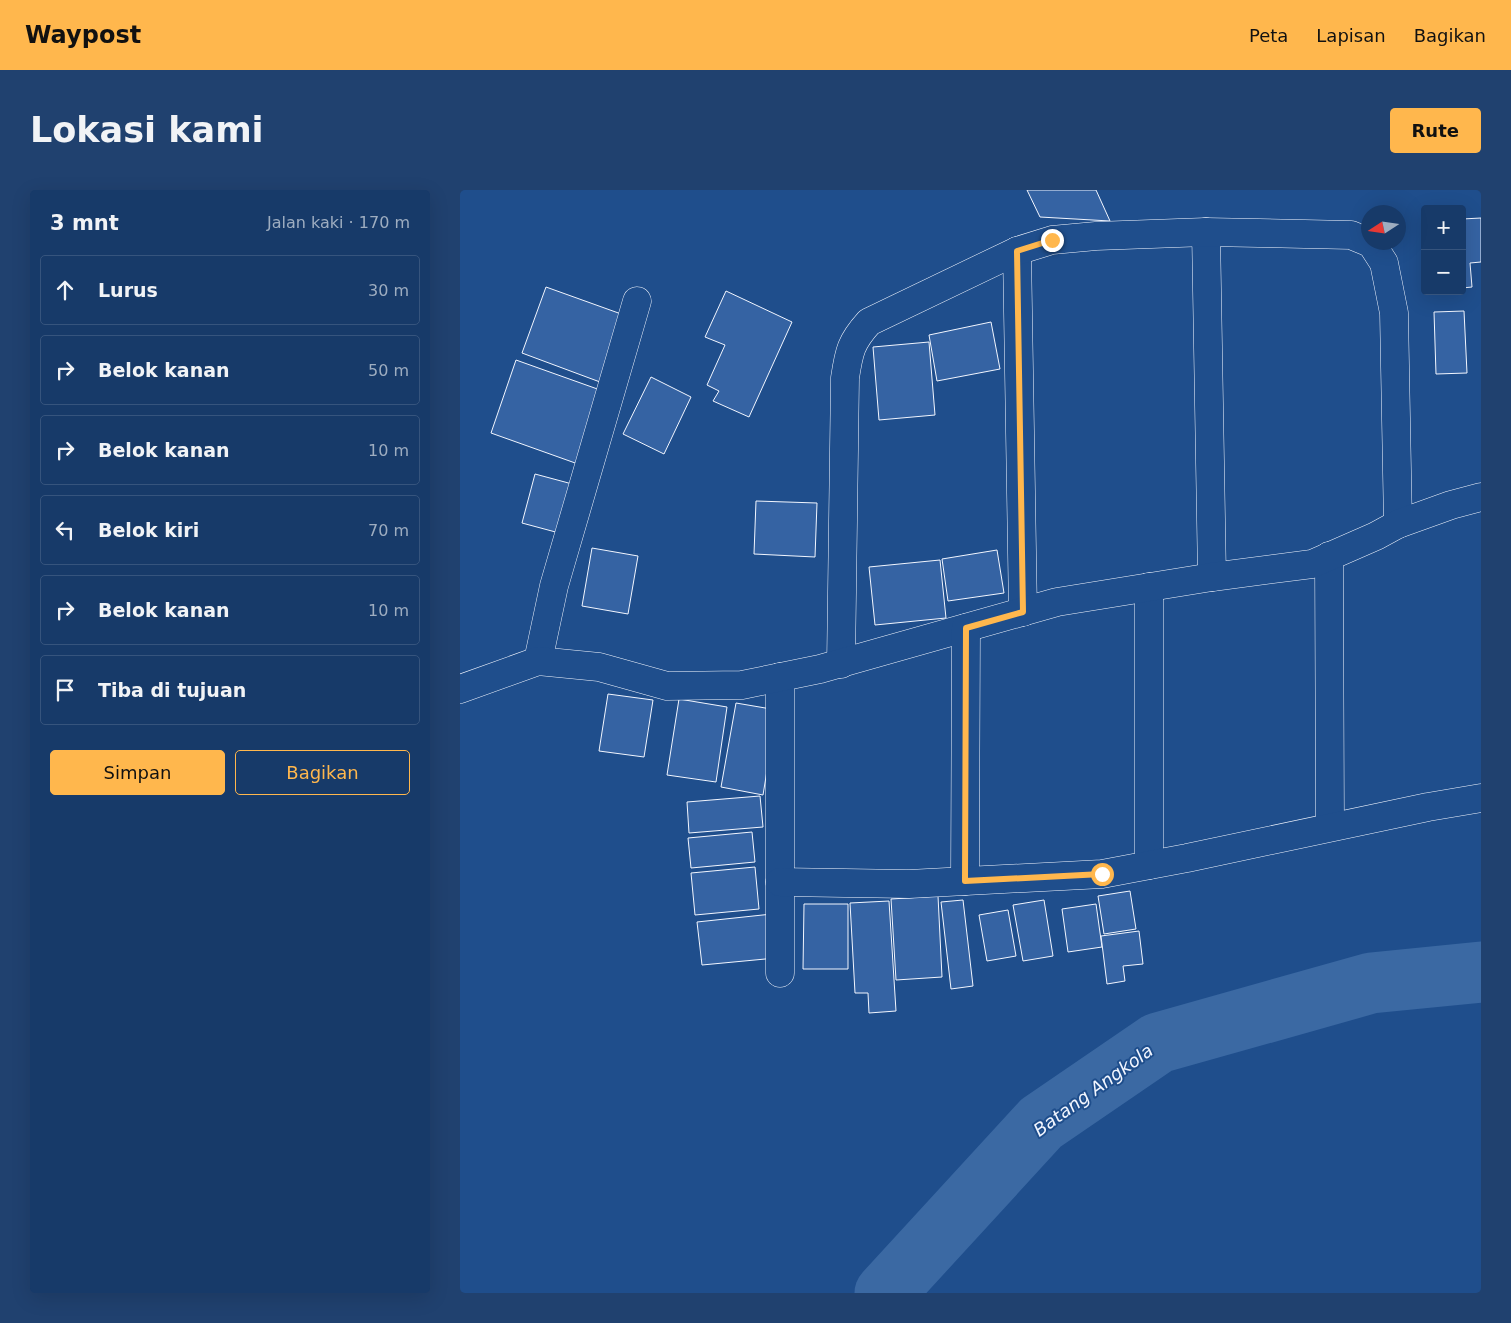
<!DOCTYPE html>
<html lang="id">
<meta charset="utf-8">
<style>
body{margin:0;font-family:"DejaVu Sans",sans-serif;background:#20416f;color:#f1f3f6}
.controls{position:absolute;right:15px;top:15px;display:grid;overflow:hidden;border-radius:5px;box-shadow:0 5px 20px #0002}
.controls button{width:45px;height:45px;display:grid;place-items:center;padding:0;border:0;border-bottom:1px solid #36547d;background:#173a69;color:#f1f3f6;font:25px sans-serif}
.compass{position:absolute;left:901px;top:15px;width:45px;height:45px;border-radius:50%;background:#173a69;box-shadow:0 5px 20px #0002;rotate:258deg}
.stop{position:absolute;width:15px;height:15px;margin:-11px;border:4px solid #ffb74d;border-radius:50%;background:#fff}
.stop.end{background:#ffb74d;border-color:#fff;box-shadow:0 1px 5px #0008}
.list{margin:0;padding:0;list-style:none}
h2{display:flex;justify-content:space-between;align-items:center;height:65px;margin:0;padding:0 20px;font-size:21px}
h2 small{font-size:16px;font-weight:400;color:#9eadc0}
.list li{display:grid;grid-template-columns:32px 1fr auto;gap:15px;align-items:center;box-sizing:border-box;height:70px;margin:0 10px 10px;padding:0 10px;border:1px solid #36547d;border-radius:5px}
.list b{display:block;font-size:19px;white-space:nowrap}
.list em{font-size:16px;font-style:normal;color:#9eadc0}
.actions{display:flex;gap:10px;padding:15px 20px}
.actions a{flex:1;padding:11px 0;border:1px solid #ffb74d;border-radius:5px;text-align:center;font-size:18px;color:#ffb74d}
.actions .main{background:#ffb74d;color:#111}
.icon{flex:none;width:28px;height:28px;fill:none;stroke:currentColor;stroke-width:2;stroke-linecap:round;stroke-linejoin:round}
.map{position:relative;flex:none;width:1021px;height:1103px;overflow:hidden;border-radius:5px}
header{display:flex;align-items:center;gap:30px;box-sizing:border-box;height:70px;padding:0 25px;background:#ffb74d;color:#111}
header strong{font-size:24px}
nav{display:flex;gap:28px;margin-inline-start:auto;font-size:18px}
.intro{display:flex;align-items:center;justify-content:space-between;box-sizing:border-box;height:120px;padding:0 30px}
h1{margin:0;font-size:35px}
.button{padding:12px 22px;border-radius:5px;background:#ffb74d;color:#111;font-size:18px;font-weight:700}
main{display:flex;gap:30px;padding:0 30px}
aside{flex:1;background:#173a69;border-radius:5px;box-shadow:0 5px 20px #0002}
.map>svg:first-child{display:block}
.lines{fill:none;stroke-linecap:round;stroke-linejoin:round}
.river{stroke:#3b69a3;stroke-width:61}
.building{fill:#3563a3;stroke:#f2f6ff}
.minor-casing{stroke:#f2f6ff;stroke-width:29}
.minor{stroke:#1f4e8c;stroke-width:28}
.route{stroke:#ffb74d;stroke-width:6}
.labels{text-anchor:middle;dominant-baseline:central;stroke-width:4;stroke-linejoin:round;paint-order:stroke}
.water-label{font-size:18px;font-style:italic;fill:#f2f6ff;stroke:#1f4e8c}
</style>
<header>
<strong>Waypost</strong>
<nav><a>Peta</a><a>Lapisan</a><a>Bagikan</a></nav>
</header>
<div class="intro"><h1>Lokasi kami</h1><a class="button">Rute</a></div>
<main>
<aside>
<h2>3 mnt<small>Jalan kaki · 170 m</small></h2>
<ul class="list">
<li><svg class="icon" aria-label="ahead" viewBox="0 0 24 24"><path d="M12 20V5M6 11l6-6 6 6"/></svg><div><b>Lurus</b></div><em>30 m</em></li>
<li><svg class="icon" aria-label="right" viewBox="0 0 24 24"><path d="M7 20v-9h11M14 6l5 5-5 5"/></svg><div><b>Belok kanan</b></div><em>50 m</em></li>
<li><svg class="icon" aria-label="right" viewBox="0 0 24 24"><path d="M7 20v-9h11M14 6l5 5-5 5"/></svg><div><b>Belok kanan</b></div><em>10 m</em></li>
<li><svg class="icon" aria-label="left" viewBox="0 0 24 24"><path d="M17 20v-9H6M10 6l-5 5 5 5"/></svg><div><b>Belok kiri</b></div><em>70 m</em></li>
<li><svg class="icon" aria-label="right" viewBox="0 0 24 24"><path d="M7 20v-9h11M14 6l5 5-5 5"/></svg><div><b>Belok kanan</b></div><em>10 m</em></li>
<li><svg class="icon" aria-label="arrive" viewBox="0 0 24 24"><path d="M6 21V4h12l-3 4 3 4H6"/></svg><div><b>Tiba di tujuan</b></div></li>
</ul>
<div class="actions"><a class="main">Simpan</a><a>Bagikan</a></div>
</aside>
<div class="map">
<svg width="1021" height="1103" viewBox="0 0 1021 1103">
<rect width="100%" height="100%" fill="#1f4e8c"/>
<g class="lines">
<path class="river" d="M 425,1103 L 581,933 L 698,853 L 911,793 L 1021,782"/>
</g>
<g class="building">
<path d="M 567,0 L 636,0 L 650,31 L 580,27 Z"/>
<path d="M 1021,28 L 1021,72 L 1010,73 L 1012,97 L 1002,98 L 1002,29 Z"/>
<path d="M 86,97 L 164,125 L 140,192 L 62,163 Z"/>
<path d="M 266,101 L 332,132 L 289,227 L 253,211 L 259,201 L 247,195 L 265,155 L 245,147 Z"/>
<path d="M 1004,121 L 1007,183 L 976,184 L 974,122 Z"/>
<path d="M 531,132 L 540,179 L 477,191 L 469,145 Z"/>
<path d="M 469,152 L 475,225 L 419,230 L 413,157 Z"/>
<path d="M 56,170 L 143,201 L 118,274 L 31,243 Z"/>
<path d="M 191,187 L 231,207 L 204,264 L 163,244 Z"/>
<path d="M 75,284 L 116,295 L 103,344 L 62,333 Z"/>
<path d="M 296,311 L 357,313 L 355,367 L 294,364 Z"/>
<path d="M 132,358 L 178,366 L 168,424 L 122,416 Z"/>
<path d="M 537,360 L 544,403 L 488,411 L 482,369 Z"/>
<path d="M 480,370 L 486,428 L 415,435 L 409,377 Z"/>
<path d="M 148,504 L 193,510 L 184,567 L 139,561 Z"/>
<path d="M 219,509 L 267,517 L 256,592 L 207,585 Z"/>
<path d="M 276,513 L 317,520 L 303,605 L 261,597 Z"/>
<path d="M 300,606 L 303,637 L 229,643 L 227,612 Z"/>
<path d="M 292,642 L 295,672 L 231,678 L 228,648 Z"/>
<path d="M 295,677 L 299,719 L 235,725 L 231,683 Z"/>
<path d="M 670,701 L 676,739 L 644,744 L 638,706 Z"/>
<path d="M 478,706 L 482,787 L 436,790 L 431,709 Z"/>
<path d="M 503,710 L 513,796 L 491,799 L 481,712 Z"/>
<path d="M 584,710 L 593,766 L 563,771 L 553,715 Z"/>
<path d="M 429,711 L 436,821 L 409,823 L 408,803 L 395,803 L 390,713 Z"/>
<path d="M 344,714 L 388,714 L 388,779 L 343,779 Z"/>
<path d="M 636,714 L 642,757 L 608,762 L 602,719 Z"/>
<path d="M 548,720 L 556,766 L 527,771 L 519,725 Z"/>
<path d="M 312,724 L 316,768 L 242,775 L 237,732 Z"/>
<path d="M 679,741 L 683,774 L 663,776 L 665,791 L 647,794 L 641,746 Z"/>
</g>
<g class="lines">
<g class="minor-casing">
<g id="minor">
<path d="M 746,42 L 752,387"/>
<path d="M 909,52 L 911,53 L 924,73 L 934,123 L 938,334"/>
<path d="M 557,61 L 563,422"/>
<path d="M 869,366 L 870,637"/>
<path d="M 689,397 L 689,675"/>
<path d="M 78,471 L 94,396 L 177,111"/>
<path d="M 381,474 L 385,188 C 389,161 391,152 409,132 L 557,61 L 592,50 L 636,46 L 746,42 L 891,45 L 908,52"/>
<path d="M 320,487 L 320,783"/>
<path d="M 0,499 L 78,471 L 139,477 L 207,496 L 282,495 L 360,479 L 597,412 L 752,387 L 852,374 L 916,346 L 938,334 L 991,315 L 1021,307"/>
<path d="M 505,691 L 506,438"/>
<path d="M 320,692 L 449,694 L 642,684 L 727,668 L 968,617 L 1021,608"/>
</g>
</g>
<use href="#minor" class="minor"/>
</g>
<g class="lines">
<path class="route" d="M 592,50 L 557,61 L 563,422 L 506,438 L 505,691 L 642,684"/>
</g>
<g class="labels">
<g class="water-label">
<text transform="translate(633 900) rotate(-36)">Batang Angkola</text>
</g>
</g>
</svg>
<div class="controls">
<button>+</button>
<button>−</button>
</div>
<svg class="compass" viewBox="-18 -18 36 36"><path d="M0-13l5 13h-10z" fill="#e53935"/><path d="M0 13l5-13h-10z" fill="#9eadc0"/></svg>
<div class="stop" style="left:642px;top:684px"></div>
<div class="stop end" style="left:592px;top:50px"></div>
</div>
</main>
